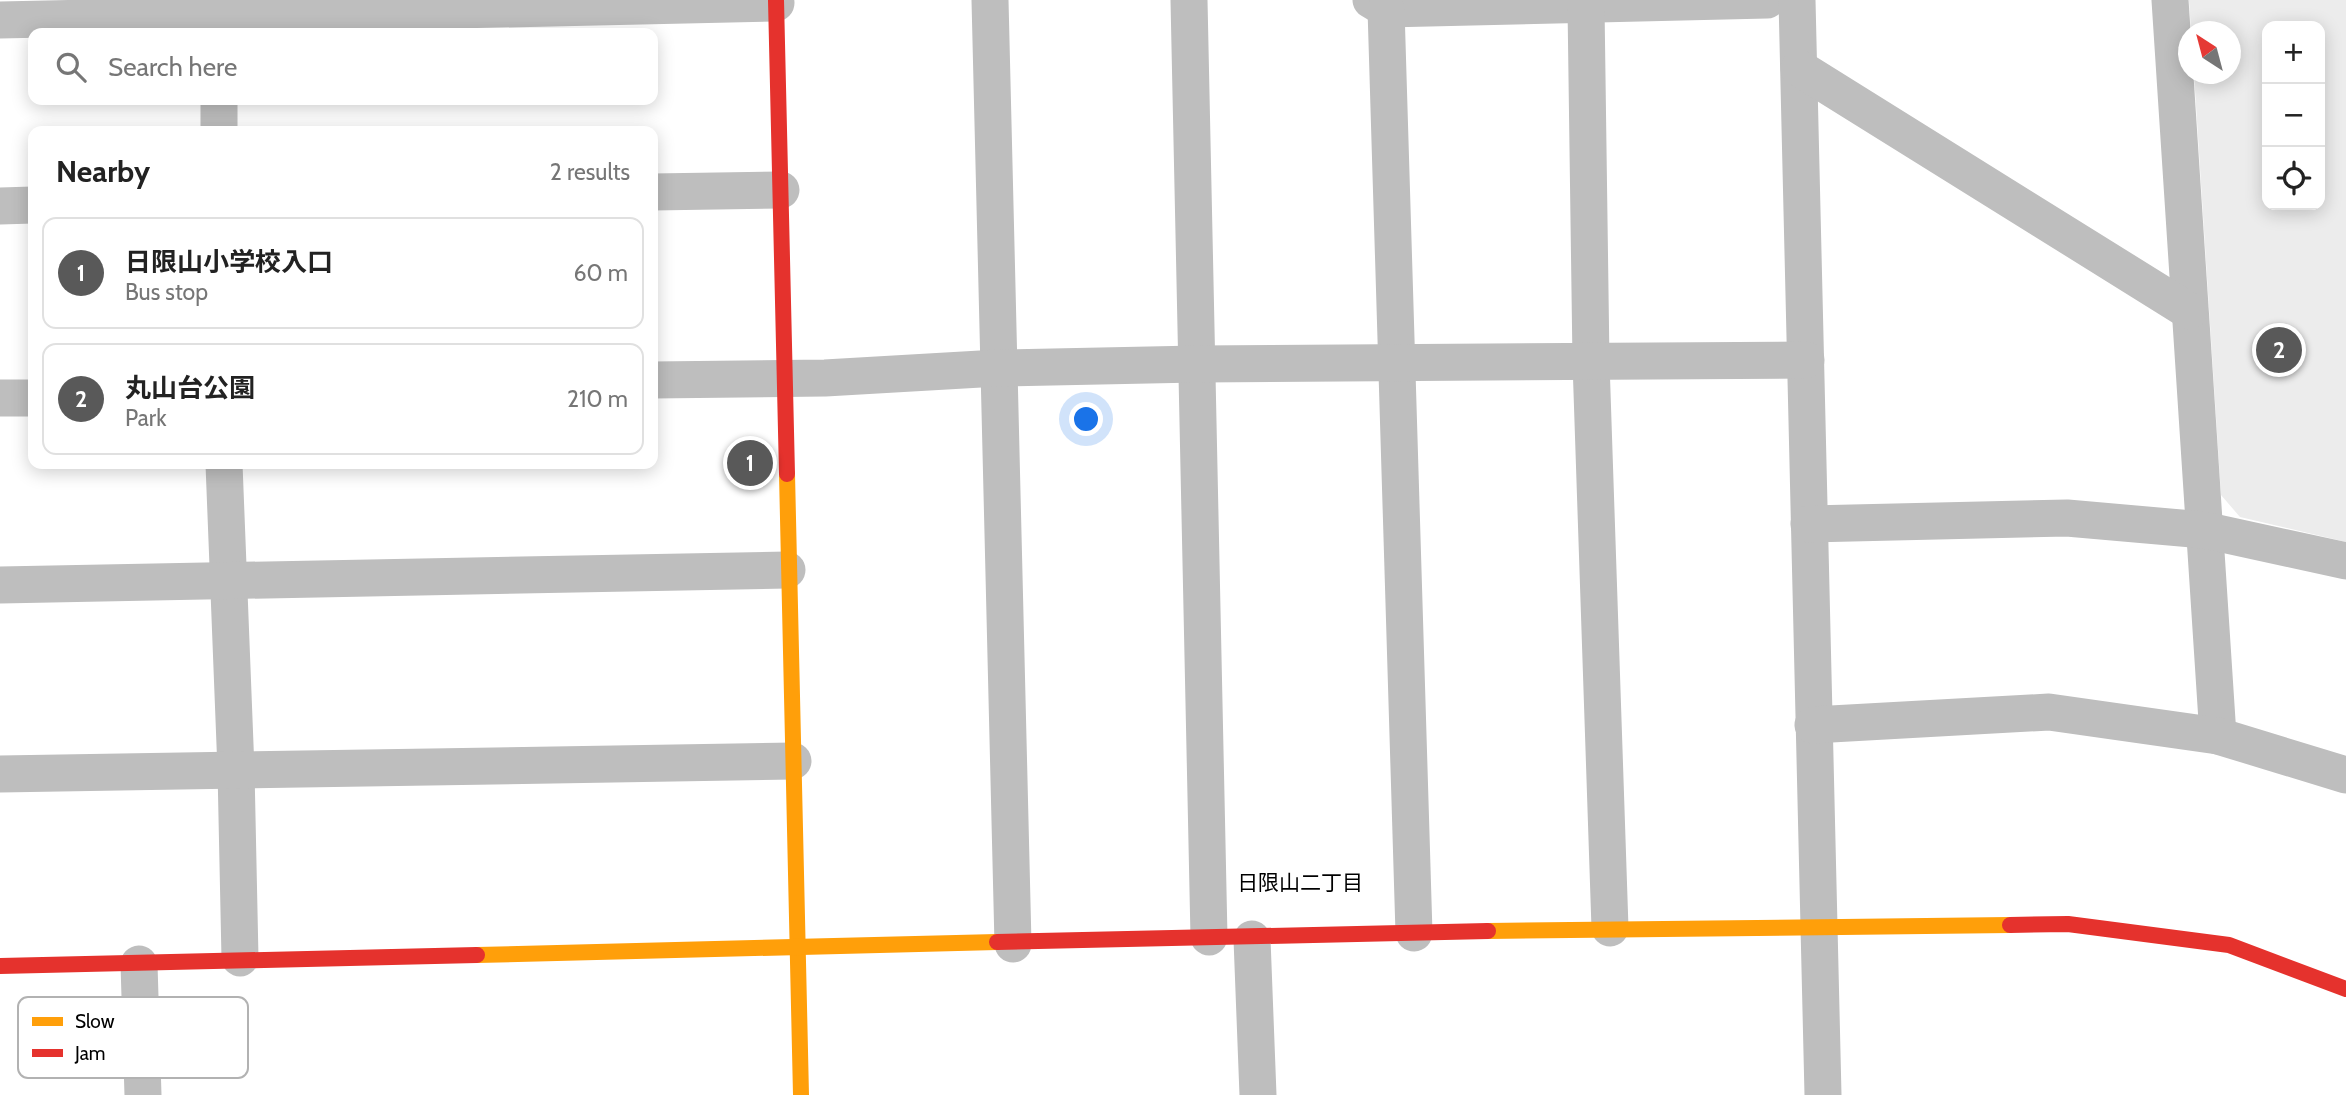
<!DOCTYPE html>
<meta charset="utf-8">
<style>
body{margin:0;font-family:Cabin,"Noto Sans JP",sans-serif;background:#f6f6f6;color:#222}
.controls{position:absolute;right:21px;top:21px;display:grid;overflow:hidden;border-radius:14px;box-shadow:0 4px 18px #0003}
.controls button{width:63px;height:63px;display:grid;place-items:center;padding:0;border:0;border-bottom:2px solid #e0e0e0;background:#fff;color:#222;font:35px sans-serif}
.compass{position:absolute;left:2178px;top:21px;width:63px;height:63px;border-radius:50%;background:#fff;box-shadow:0 4px 18px #0003;rotate:324deg}
.you{position:absolute;left:1087px;top:420px;width:24px;height:24px;margin:-18px;border:5px solid #fff;border-radius:50%;background:#1a73e8;box-shadow:0 0 0 10px #1a73e833}
.badge{display:grid;place-items:center;width:46px;height:46px;border-radius:50%;background:#595959;color:#fff;font-size:23px;font-weight:700}
.pin{position:absolute;translate:-50% -50%;border:4px solid #fff;box-shadow:0 2px 7px #0006}
.list{margin:0;padding:0;list-style:none}
h2{display:flex;justify-content:space-between;align-items:center;height:91px;margin:0;padding:0 28px;font-size:30px}
h2 small{font-size:23px;font-weight:400;color:#767676}
.list li{display:grid;grid-template-columns:46px 1fr auto;gap:21px;align-items:center;box-sizing:border-box;height:112px;margin:0 14px 14px;padding:0 14px;border:2px solid #e0e0e0;border-radius:14px}
.list b{display:block;font-size:26px;white-space:nowrap}
.list p{margin:0;font-size:23px;white-space:nowrap;color:#767676}
.list em{font-size:23px;font-style:normal;color:#767676}
.icon{flex:none;width:38px;height:38px;fill:none;stroke:currentColor;stroke-width:2;stroke-linecap:round;stroke-linejoin:round}
.map{position:relative;flex:none;width:2346px;height:1095px;overflow:hidden}
.search{position:absolute;background:#fff;box-shadow:0 4px 18px #0003;left:28px;top:28px;width:630px;height:77px;display:flex;align-items:center;gap:18px;box-sizing:border-box;padding:0 24px;border-radius:14px;color:#767676;font-size:26px}
.panel{position:absolute;background:#fff;box-shadow:0 4px 18px #0003;left:28px;top:126px;width:630px;height:343px;border-radius:14px}
.map>svg:first-child{display:block}
.green{fill:#ececec;fill-rule:evenodd}
.lines{fill:none;stroke-linecap:round;stroke-linejoin:round}
.street{stroke:#bebebe;stroke-width:37}
.slow{stroke:#ff9f0a;stroke-width:16}
.jam{stroke:#e5322d;stroke-width:16}
.labels{text-anchor:middle;dominant-baseline:central;stroke-width:5;stroke-linejoin:round;paint-order:stroke}
.neighbourhood-label{font-size:21px;fill:#000;stroke:#fff}
.key{fill:#fff;stroke:#b2b2b2;stroke-width:2}
.key-label{font-size:19px;fill:#000}
</style>
<div class="map">
<svg width="2346" height="1095" viewBox="0 0 2346 1095">
<rect width="100%" height="100%" fill="#fff"/>
<path class="green" d="M 2189,0 L 2346,0 L 2346,542 L 2240,517 L 2221,495 L 2194,74 L 2230,74 L 2230,32 L 2191,31 ZM 2267,26 L 2320,26 L 2320,205 L 2267,205 Z"/>
<g class="lines">
<g class="street">
<path d="M 990,0 L 1013,944"/>
<path d="M 1189,0 L 1209,937"/>
<path d="M 1371,0 L 1386,9 L 1767,0"/>
<path d="M 1797,0 L 1823,1095"/>
<path d="M 2170,0 L 2218,736"/>
<path d="M 1586,6 L 1591,362 L 1610,928"/>
<path d="M 1386,9 L 1414,933"/>
<path d="M 0,20 L 776,3"/>
<path d="M 1799,68 L 2189,311"/>
<path d="M 219,131 L 219,100"/>
<path d="M 653,192 L 781,190"/>
<path d="M 0,206 L 33,205"/>
<path d="M 653,380 L 825,378 L 998,368 L 1197,364 L 1806,360"/>
<path d="M 0,398 L 33,398"/>
<path d="M 224,464 L 236,770 L 240,958"/>
<path d="M 1809,524 L 2067,518 L 2204,530 L 2346,561"/>
<path d="M 0,585 L 787,570"/>
<path d="M 1813,725 L 2049,712 L 2218,736 L 2346,775"/>
<path d="M 0,774 L 793,761"/>
<path d="M 1252,939 L 1258,1095"/>
<path d="M 139,964 L 143,1095"/>
</g>
<g class="slow">
<path d="M 787,474 L 801,1095"/>
<path d="M 1488,931 L 2010,925"/>
<path d="M 477,955 L 997,942"/>
</g>
<g class="jam">
<path d="M 776,0 L 787,474"/>
<path d="M 2010,925 L 2068,924 L 2229,945 L 2346,989"/>
<path d="M 997,942 L 1488,931"/>
<path d="M 0,966 L 477,955"/>
</g>
</g>
<g class="labels">
<g class="neighbourhood-label">
<text x="1300" y="882">日限山二丁目</text>
</g>
</g>
<rect x="18" y="997" width="230" height="81" rx="10" class="key"/>
<rect x="32" y="1017" width="31" height="9" fill="#ff9f0a"/>
<rect x="32" y="1049" width="31" height="8" fill="#e5322d"/>
<g class="key-label">
<text x="75" y="1028">Slow</text>
<text x="75" y="1060">Jam</text>
</g>
</svg>
<div class="controls">
<button>+</button>
<button>−</button>
<button><svg class="icon" aria-label="locate" viewBox="0 0 24 24"><circle cx="12" cy="12" r="6"/><path d="M12 2v4M12 18v4M2 12h4M18 12h4"/></svg></button>
</div>
<svg class="compass" viewBox="-18 -18 36 36"><path d="M0-13l5 13h-10z" fill="#e53935"/><path d="M0 13l5-13h-10z" fill="#767676"/></svg>
<div class="you"></div>
<div class="pin badge" style="left:750px;top:463px">1</div>
<div class="pin badge" style="left:2279px;top:350px">2</div>
<div class="search"><svg class="icon" aria-label="search" viewBox="0 0 24 24"><circle cx="10" cy="10" r="6"/><path d="M15 15l6 6"/></svg>Search here</div>
<section class="panel">
<h2>Nearby<small>2 results</small></h2>
<ul class="list">
<li><span class="badge">1</span><div><b>日限山小学校入口</b><p>Bus stop</p></div><em>60 m</em></li>
<li><span class="badge">2</span><div><b>丸山台公園</b><p>Park</p></div><em>210 m</em></li>
</ul>
</section>
</div>
